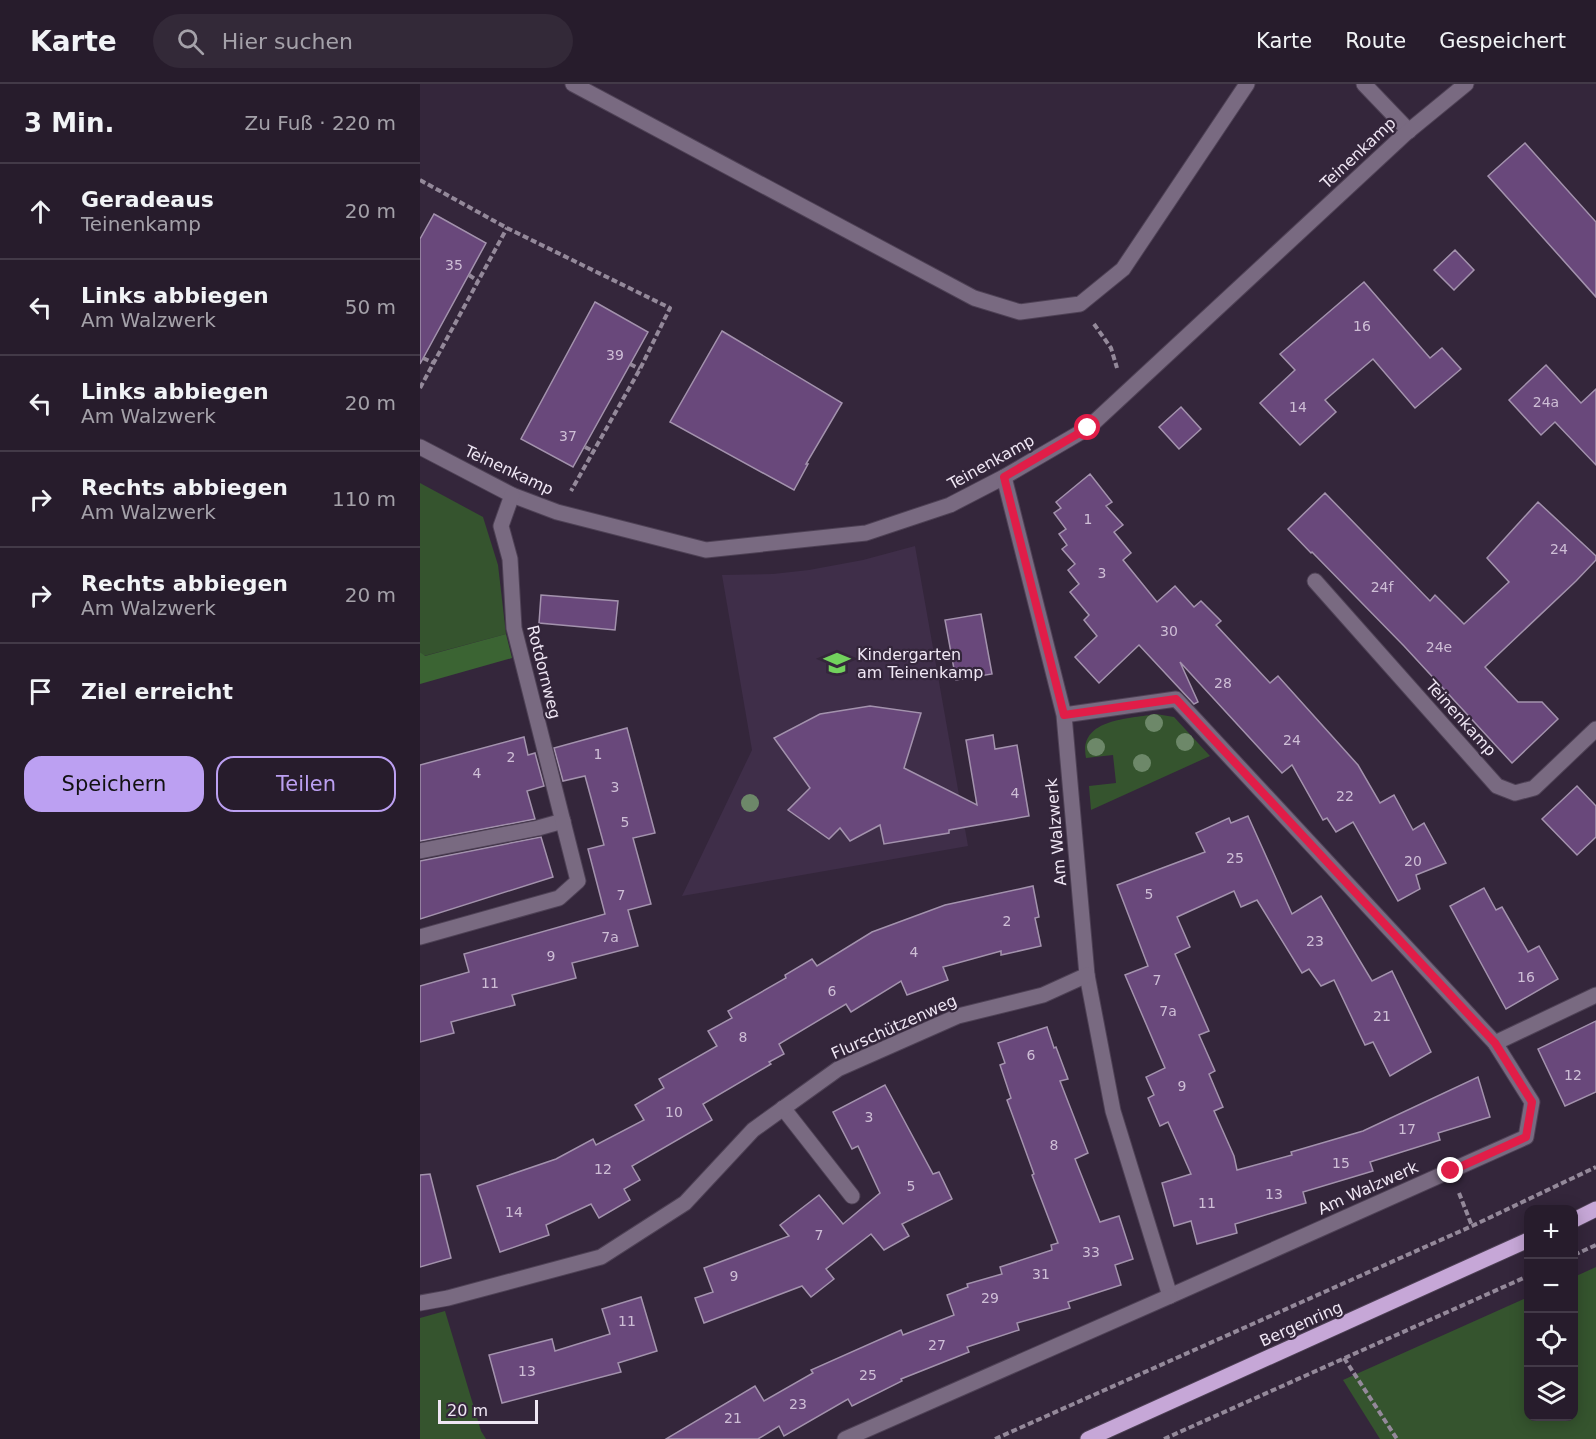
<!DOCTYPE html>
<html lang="de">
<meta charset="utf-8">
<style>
body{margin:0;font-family:"DejaVu Sans",sans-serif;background:#332938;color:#f1f3f6}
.controls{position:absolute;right:18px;bottom:18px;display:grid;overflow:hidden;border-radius:12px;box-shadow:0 3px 15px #0003}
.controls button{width:54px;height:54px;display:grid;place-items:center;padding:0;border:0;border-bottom:2px solid #433a48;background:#271c2c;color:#f1f3f6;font:30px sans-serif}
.scale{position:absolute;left:18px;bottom:15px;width:100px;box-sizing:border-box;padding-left:6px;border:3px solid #efe6f4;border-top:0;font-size:16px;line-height:21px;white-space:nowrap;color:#efe6f4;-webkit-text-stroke:4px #34263b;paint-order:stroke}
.stop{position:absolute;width:18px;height:18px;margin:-14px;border:4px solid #e11d48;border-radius:50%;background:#fff}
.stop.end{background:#e11d48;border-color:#fff;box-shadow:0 2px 6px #0008}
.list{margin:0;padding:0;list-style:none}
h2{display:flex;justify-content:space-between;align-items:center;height:78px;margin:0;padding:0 24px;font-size:26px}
h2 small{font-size:20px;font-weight:400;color:#a4a1a9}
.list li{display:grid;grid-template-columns:39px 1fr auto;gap:18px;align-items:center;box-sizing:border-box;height:96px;padding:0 24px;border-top:2px solid #433a48}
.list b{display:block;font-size:22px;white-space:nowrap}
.list p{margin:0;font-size:20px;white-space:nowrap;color:#a4a1a9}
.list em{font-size:20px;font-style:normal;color:#a4a1a9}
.actions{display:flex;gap:12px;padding:18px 24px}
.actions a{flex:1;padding:14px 0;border:2px solid #bca0f2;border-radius:18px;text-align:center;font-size:21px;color:#bca0f2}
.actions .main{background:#bca0f2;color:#111}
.icon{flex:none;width:33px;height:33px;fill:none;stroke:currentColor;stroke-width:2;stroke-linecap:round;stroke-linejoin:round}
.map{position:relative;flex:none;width:1176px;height:1355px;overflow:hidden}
header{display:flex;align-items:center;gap:36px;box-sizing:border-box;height:84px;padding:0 30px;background:#271c2c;border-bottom:2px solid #433a48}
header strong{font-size:28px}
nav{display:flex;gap:33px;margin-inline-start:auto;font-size:21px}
.search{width:420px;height:54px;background:#332938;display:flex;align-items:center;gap:15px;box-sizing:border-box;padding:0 21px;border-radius:33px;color:#a4a1a9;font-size:22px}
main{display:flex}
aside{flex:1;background:#271c2c}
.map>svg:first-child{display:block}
.built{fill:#3f2e49}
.green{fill:#35542e}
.forest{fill:#3b6433}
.building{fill:#69487b;stroke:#a392ad;stroke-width:1.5}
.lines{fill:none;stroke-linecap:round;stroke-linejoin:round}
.minor-casing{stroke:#4e4155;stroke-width:17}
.major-casing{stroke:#4e4155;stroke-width:17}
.path{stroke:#94899a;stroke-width:4;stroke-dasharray:6 3;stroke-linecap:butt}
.minor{stroke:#796a81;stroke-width:15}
.major{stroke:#c6a7d7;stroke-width:15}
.tree{fill:#6d8869}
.route{stroke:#e11d48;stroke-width:8}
.labels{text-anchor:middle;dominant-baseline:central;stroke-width:4.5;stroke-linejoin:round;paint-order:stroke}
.number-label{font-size:14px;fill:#cebed6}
.street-label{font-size:16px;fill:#efe6f4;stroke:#34263b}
.poi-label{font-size:16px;fill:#efe6f4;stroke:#34263b;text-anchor:start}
</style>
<header>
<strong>Karte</strong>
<div class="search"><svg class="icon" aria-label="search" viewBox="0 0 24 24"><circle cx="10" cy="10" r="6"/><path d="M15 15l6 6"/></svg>Hier suchen</div>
<nav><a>Karte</a><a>Route</a><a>Gespeichert</a></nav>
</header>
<main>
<aside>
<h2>3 Min.<small>Zu Fuß · 220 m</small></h2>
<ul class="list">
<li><svg class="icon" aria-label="ahead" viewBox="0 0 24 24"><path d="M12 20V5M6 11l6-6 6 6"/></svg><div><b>Geradeaus</b><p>Teinenkamp</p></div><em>20 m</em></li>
<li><svg class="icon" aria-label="left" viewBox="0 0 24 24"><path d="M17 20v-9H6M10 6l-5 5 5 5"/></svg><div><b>Links abbiegen</b><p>Am Walzwerk</p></div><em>50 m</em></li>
<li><svg class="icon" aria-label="left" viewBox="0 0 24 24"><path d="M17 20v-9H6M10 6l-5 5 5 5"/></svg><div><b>Links abbiegen</b><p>Am Walzwerk</p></div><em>20 m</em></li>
<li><svg class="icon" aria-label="right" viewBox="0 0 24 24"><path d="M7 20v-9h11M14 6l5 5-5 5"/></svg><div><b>Rechts abbiegen</b><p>Am Walzwerk</p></div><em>110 m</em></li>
<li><svg class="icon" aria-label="right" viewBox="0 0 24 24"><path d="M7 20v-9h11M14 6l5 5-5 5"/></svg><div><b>Rechts abbiegen</b><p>Am Walzwerk</p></div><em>20 m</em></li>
<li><svg class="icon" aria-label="arrive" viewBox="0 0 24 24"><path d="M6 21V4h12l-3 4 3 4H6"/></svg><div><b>Ziel erreicht</b></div></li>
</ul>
<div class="actions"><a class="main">Speichern</a><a>Teilen</a></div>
</aside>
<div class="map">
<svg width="1176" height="1355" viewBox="0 0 1176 1355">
<rect width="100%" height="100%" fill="#34263b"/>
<path class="built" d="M 495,462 L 548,762 L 262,812 L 332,666 L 302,491 L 353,490 L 389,486 L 443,476 Z"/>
<g class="green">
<path d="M 0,399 L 63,433 L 78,481 L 86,550 L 4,572 L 0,568 Z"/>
<path d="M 736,630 L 754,633 L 790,672 L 671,726 L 669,702 L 696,699 L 693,671 L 666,674 C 658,634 710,635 736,630 Z"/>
<path d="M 1176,1183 L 1176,1355 L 960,1355 L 923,1296 L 1108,1213 L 1108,1332 L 1154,1332 L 1154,1193 Z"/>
<path d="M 25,1227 L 61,1347 L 66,1355 L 0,1355 L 0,1234 Z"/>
</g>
<path class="forest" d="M 86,550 L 92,574 L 0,600 L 0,568 L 5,572 Z"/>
<g class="building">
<path d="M 1105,59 L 1176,138 L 1176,213 L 1068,92 Z"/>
<path d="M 14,130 L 66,159 L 0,280 L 0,155 Z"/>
<path d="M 1035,166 L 1054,186 L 1034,206 L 1014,186 Z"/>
<path d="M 944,198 L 1010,274 L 1022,264 L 1041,285 L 995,324 L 953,275 L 905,316 L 916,328 L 880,361 L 840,319 L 875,286 L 860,270 Z"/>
<path d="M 175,218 L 228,248 L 153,383 L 101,355 Z"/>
<path d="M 302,247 L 422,319 L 386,380 L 388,380 L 374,406 L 250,338 Z"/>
<path d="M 1126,281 L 1161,319 L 1176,305 L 1176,381 L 1135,338 L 1121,351 L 1089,316 Z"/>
<path d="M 761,323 L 781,345 L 759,365 L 739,343 Z"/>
<path d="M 670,390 L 692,418 L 686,422 L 703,441 L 694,448 L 711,469 L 703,476 L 737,518 L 755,502 L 774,523 L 781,517 L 801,537 L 796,541 L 850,599 L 858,592 L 938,681 L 960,719 L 974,711 L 993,746 L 1004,739 L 1026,779 L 996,791 L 1000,805 L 978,817 L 933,738 L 916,748 L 907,734 L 903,736 L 872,681 L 862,689 L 760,578 L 778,618 L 774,620 L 719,561 L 679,599 L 655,573 L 677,552 L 664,536 L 669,531 L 650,508 L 659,500 L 648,486 L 655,480 L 642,465 L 647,461 L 639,450 L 646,445 L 634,429 L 641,424 L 636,418 Z"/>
<path d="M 905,409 L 1010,517 L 1015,511 L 1044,540 L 1089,498 L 1067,474 L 1118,418 L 1176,472 L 1176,476 L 1156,497 L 1065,583 L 1098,618 L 1122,618 L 1138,635 L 1092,679 L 984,562 L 892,468 L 891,469 L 868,445 Z"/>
<path d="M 121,511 L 198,517 L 195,546 L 119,539 Z"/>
<path d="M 561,530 L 572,590 L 536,596 L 525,536 Z"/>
<path d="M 450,622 L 501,629 L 484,684 L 557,721 L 546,656 L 573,651 L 575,665 L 597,661 L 609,732 L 529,746 L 529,749 L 464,760 L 460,741 L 430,757 L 420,744 L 409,755 L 368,726 L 390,704 L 354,654 L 400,630 Z"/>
<path d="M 207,644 L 235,749 L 213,754 L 231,820 L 208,826 L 218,862 L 152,879 L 156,894 L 92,911 L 95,921 L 31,938 L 34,949 L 0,958 L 0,902 L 49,888 L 44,870 L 185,830 L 168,765 L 184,761 L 165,692 L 143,697 L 134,664 Z"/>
<path d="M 104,653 L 108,671 L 115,669 L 124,702 L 107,707 L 115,735 L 0,757 L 0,681 Z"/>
<path d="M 1157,702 L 1176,722 L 1176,753 L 1157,771 L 1122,735 Z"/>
<path d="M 828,732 L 872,830 L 901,812 L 952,897 L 972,887 L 1011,968 L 970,992 L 953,958 L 945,961 L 914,896 L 901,902 L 889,885 L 882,889 L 837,816 L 821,823 L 814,807 L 757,833 L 770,863 L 755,870 L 789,947 L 779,951 L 795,987 L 789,990 L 803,1023 L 794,1027 L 814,1072 L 817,1086 L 872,1071 L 871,1068 L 943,1047 L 1058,993 L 1070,1033 L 1018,1049 L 1020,1056 L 950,1078 L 953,1087 L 883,1108 L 886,1119 L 815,1140 L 817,1149 L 777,1160 L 771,1137 L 754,1142 L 742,1099 L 771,1090 L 748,1038 L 740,1042 L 728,1014 L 734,1011 L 726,993 L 745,984 L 705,891 L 728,882 L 697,801 L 785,768 L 776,749 L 809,734 L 811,739 Z"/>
<path d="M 121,753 L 133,793 L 0,835 L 0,777 Z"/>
<path d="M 613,802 L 619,833 L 615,834 L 621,862 L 581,871 L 581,867 L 523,883 L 528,896 L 487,911 L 481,897 L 431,928 L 426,920 L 359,960 L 364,970 L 349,978 L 351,980 L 283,1020 L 292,1036 L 212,1082 L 220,1096 L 204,1105 L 210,1116 L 179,1134 L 171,1120 L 126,1141 L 129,1151 L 80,1168 L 57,1102 L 136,1075 L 173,1055 L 176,1061 L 224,1036 L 215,1021 L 244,1004 L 239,995 L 297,962 L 288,947 L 312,934 L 308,927 L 366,894 L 365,891 L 392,875 L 397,882 L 452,848 L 525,821 Z"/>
<path d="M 1064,804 L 1076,826 L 1082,823 L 1108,868 L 1119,862 L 1138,895 L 1086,925 L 1030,822 Z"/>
<path d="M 1176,937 L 1176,1008 L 1145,1022 L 1118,965 Z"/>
<path d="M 627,943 L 634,964 L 636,963 L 648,995 L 640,997 L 668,1069 L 655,1075 L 680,1138 L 699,1132 L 713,1175 L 695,1181 L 701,1201 L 648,1218 L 650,1224 L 597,1239 L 599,1246 L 547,1263 L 549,1268 L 481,1295 L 482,1297 L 432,1322 L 428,1315 L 364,1352 L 359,1342 L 338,1355 L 246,1355 L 335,1302 L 344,1317 L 393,1289 L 391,1286 L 481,1246 L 483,1251 L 534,1231 L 527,1211 L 548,1203 L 547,1200 L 582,1190 L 580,1183 L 632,1166 L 631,1161 L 638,1159 L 612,1091 L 614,1090 L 587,1016 L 591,1014 L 580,981 L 585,979 L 578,959 Z"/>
<path d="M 465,1001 L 513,1090 L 519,1088 L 532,1115 L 482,1140 L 489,1152 L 464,1166 L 451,1150 L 406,1185 L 414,1195 L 391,1213 L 382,1202 L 284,1239 L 275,1214 L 293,1208 L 284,1184 L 369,1152 L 360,1141 L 399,1111 L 423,1140 L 460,1109 L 438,1062 L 432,1065 L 413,1028 Z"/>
<path d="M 10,1090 L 31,1174 L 0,1183 L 0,1091 Z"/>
<path d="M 221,1213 L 237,1267 L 198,1279 L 201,1288 L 82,1319 L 69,1271 L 132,1255 L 135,1267 L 190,1250 L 182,1225 Z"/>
</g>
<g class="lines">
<g class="minor-casing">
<g id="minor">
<path d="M 153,0 L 554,214 L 600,228 L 660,220 L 703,185 L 827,0"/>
<path d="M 944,0 L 989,47"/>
<path d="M 0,363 L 92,411 L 137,428 L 286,466 L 446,449 L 530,421 L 584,393 L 668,344 L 985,50 L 1046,0"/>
<path d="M 584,393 L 644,631 L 667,891 L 693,1027 L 750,1212 L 1106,1053 L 1112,1018 L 1075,959 L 756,615 L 644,631"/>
<path d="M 895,497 L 1077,702 L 1095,709 L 1114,704 L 1176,645"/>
<path d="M 0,767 L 118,744 L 143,737"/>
<path d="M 0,853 L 139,814 L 158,797 L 94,544 L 90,475 L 81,442 L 92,411"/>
<path d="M 1075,959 L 1176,911"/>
<path d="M 363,1024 L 432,1112"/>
<path d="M 0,1219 L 28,1214 L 181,1173 L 265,1119 L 333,1046 L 418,985 L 538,932 L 623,911 L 667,891"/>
<path d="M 425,1355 L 750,1212"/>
</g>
</g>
<g class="major-casing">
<g id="major">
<path d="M 1154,1136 L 1176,1125"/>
<path d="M 668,1355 L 1108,1156"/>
</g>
</g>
<g class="path">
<path d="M 0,96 L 87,144 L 250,224 L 220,285 L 151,407"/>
<path d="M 49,191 L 58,197"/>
<path d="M 674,240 L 691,264 L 697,284"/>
<path d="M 3,274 L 14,279"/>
<path d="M 210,280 L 220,285"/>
<path d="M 0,304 L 87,144"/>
<path d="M 165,363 L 175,368"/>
<path d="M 1039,1109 L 1052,1142"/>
<path d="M 1154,1171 L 1176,1161"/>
<path d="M 924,1274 L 977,1355"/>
<path d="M 575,1355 L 1052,1142 L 1176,1083"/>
<path d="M 744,1355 L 1108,1192"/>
</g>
<use href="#minor" class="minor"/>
<use href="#major" class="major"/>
</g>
<g class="tree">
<circle cx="734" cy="639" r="9"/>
<circle cx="765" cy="658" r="9"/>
<circle cx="676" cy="663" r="9"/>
<circle cx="722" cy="679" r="9"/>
<circle cx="330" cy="719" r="9"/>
</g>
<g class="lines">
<path class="route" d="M 668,344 L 584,393 L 644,631 L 756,615 L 1075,959 L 1112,1018 L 1106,1053 L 1031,1087"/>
</g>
<defs>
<g id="school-bare" transform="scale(2.07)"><path d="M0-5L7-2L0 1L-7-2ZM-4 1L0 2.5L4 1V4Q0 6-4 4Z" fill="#72d25d" stroke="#34263b" stroke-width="2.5" paint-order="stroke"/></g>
</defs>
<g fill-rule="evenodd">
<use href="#school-bare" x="417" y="579"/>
</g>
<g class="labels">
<g class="number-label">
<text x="34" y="181">35</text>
<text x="942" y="242">16</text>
<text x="195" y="271">39</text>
<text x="1126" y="318">24a</text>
<text x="878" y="323">14</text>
<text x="148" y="352">37</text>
<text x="668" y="435">1</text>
<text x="1139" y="465">24</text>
<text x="682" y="489">3</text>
<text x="962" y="503">24f</text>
<text x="749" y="547">30</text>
<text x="1019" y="563">24e</text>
<text x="803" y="599">28</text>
<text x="872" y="656">24</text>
<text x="178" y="670">1</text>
<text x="91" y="673">2</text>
<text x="57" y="689">4</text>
<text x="195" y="703">3</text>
<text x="595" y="709">4</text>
<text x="925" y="712">22</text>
<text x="205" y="738">5</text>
<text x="815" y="774">25</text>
<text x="993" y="777">20</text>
<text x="729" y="810">5</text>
<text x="201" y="811">7</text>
<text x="587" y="837">2</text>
<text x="190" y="853">7a</text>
<text x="895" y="857">23</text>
<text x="494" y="868">4</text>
<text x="131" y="872">9</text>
<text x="1106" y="893">16</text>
<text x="737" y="896">7</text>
<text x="70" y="899">11</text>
<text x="412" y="907">6</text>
<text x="748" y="927">7a</text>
<text x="962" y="932">21</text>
<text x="323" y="953">8</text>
<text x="611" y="971">6</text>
<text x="1153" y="991">12</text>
<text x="762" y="1002">9</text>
<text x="254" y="1028">10</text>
<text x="449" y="1033">3</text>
<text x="987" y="1045">17</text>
<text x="634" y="1061">8</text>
<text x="921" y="1079">15</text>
<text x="183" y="1085">12</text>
<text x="491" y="1102">5</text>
<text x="854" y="1110">13</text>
<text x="787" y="1119">11</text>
<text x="94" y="1128">14</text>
<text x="399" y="1151">7</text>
<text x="671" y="1168">33</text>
<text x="621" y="1190">31</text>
<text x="314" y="1192">9</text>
<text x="570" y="1214">29</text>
<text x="207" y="1237">11</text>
<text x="517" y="1261">27</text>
<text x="107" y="1287">13</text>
<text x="448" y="1291">25</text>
<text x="378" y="1320">23</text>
<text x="313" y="1334">21</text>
</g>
<g class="street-label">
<text transform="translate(938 69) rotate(-43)">Teinenkamp</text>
<text transform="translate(571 378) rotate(-29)">Teinenkamp</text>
<text transform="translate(89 386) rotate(25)">Teinenkamp</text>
<text transform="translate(124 588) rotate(76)">Rotdornweg</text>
<text transform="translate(1041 634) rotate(48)">Teinenkamp</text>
<text transform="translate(636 748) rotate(-95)">Am Walzwerk</text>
<text transform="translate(474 943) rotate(-24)">Flurschützenweg</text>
<text transform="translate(948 1104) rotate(-24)">Am Walzwerk</text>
<text transform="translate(881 1240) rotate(-24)">Bergenring</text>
</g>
<g class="poi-label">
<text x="437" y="570">Kindergarten<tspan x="437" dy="18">am Teinenkamp</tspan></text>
</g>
</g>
</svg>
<div class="controls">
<button>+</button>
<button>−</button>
<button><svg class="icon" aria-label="locate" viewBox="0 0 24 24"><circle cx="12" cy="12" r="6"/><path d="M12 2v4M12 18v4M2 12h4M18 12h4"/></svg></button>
<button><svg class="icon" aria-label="layers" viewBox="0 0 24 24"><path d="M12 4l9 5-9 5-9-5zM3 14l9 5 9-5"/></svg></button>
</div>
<div class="scale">20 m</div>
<div class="stop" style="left:668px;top:344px"></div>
<div class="stop end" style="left:1031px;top:1087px"></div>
</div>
</main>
